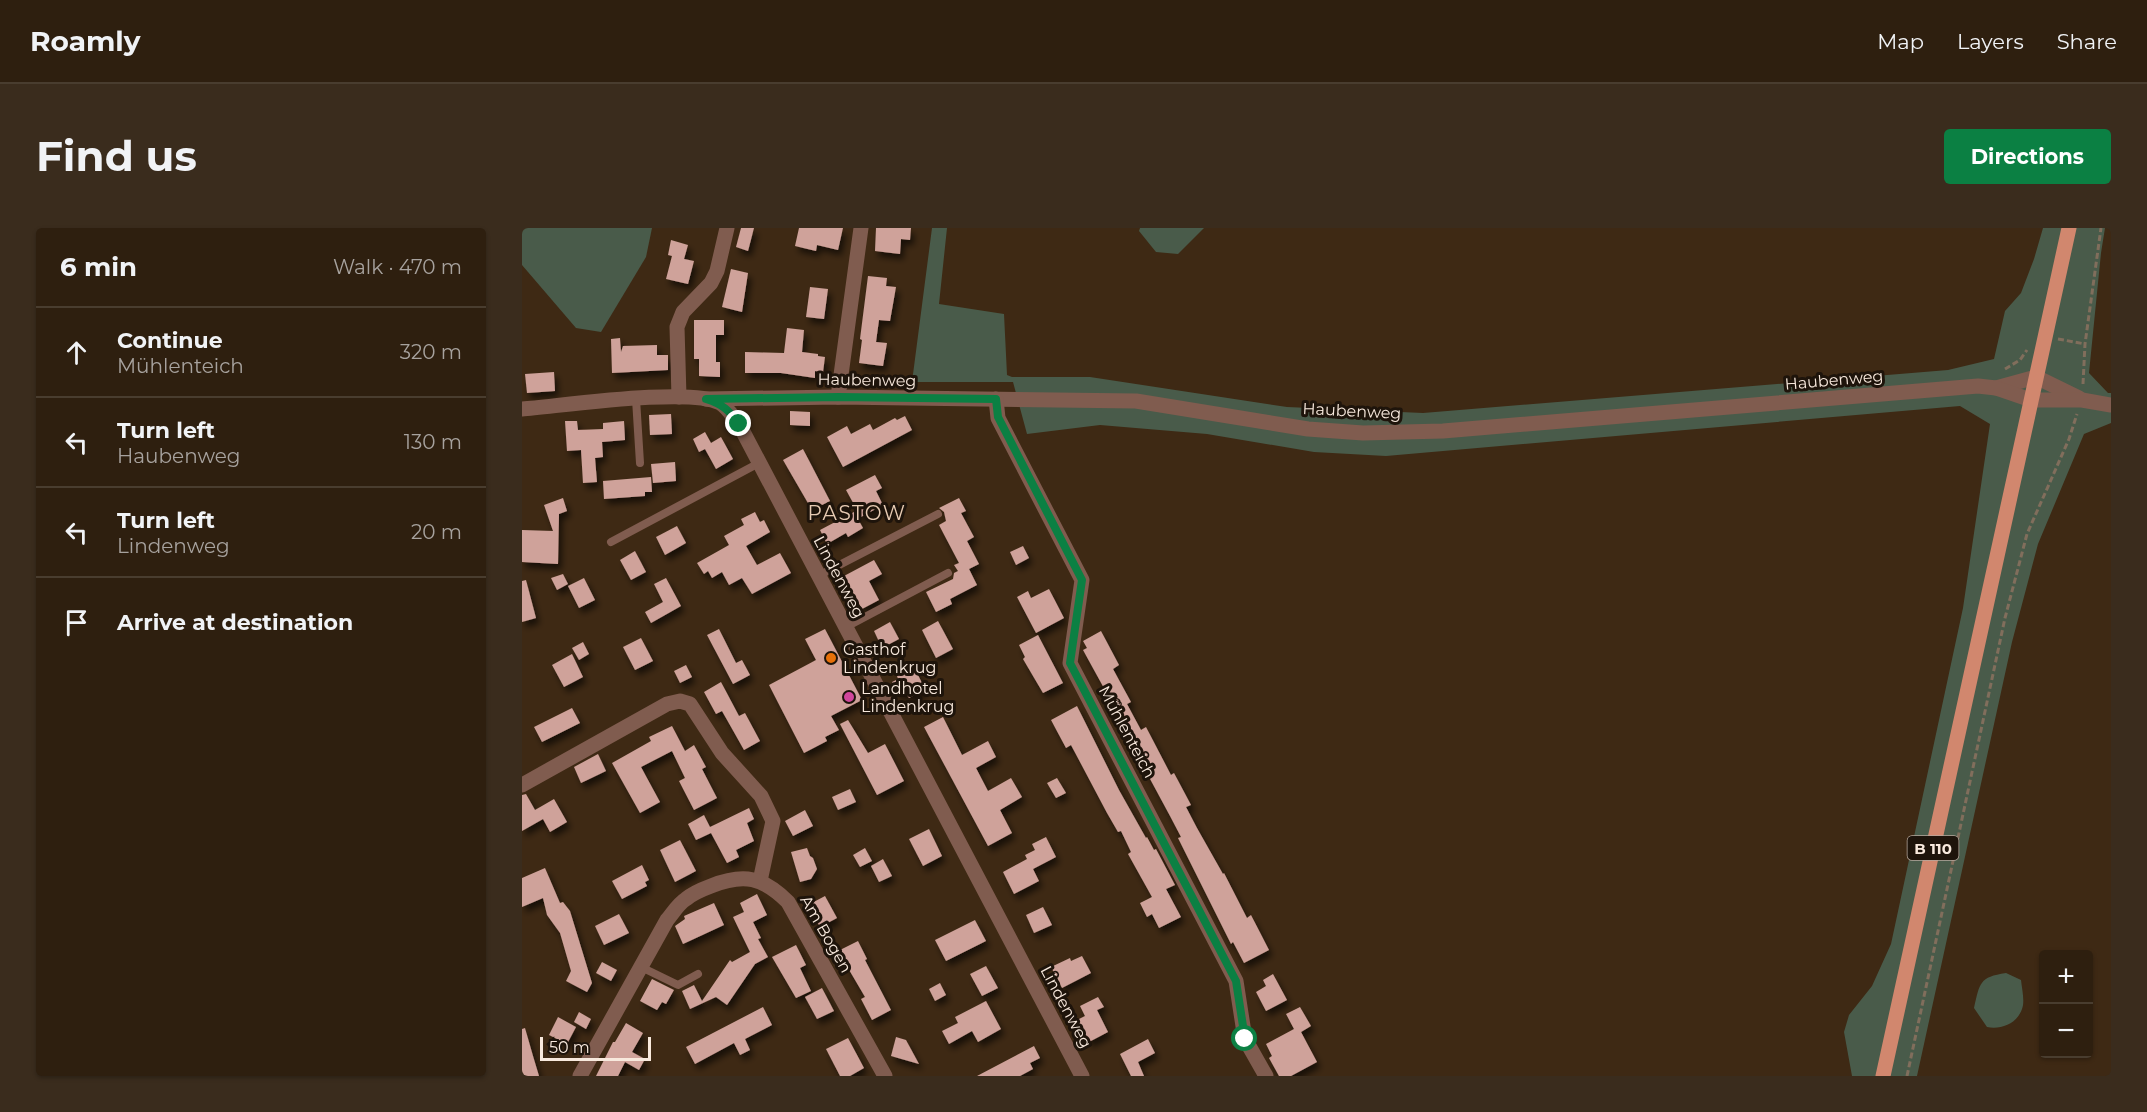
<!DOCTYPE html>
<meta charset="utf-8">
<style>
body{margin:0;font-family:Montserrat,sans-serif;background:#3a2c1d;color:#f1f3f6}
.controls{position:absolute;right:18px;bottom:18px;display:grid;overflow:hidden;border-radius:6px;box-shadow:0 2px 4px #0004}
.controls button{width:54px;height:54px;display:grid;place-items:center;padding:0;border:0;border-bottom:2px solid #493d2f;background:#2e1f0f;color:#f1f3f6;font:30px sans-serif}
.scale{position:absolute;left:18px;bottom:15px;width:111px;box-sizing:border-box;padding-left:6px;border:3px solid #f8e9dd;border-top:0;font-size:16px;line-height:21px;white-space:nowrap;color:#f8e9dd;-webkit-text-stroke:4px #1e140b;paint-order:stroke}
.stop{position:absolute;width:18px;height:18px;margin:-14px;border:4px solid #0b8043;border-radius:50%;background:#fff}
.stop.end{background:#0b8043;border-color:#fff;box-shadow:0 2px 6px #0008}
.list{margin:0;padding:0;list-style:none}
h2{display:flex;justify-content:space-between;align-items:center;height:78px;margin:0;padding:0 24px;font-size:26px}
h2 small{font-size:20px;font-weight:400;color:#a7a29e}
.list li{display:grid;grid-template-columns:39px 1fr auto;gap:18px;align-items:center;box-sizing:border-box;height:90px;padding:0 24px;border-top:2px solid #493d2f}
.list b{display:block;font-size:22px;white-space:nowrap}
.list p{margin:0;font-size:20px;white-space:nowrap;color:#a7a29e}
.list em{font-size:20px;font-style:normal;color:#a7a29e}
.icon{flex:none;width:33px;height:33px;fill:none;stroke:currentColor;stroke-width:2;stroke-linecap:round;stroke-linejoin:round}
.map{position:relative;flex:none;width:1589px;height:848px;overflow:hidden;border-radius:6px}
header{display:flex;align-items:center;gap:36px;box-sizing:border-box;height:84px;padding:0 30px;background:#2e1f0f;border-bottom:2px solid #493d2f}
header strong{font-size:28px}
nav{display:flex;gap:33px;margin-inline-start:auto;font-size:21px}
.intro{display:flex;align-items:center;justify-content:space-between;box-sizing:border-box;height:144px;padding:0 36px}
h1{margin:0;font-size:42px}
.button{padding:15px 27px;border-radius:6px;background:#0b8043;color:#fff;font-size:21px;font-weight:700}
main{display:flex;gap:36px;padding:0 36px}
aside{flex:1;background:#2e1f0f;border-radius:6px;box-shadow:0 2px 4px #0004}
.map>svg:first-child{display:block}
.green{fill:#495b4a}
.building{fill:#cfa29a;filter:url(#shadow)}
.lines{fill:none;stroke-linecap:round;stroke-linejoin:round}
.path{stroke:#816e5c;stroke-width:3;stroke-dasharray:6 3;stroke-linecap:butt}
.lane{stroke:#805c4f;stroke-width:8}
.street{stroke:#805c4f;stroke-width:15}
.primary{stroke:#d1876e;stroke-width:15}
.route{stroke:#0b8043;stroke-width:8}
.food-dot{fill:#e8710a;stroke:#1e140b;stroke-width:2}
.hotel-dot{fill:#d1479c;stroke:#1e140b;stroke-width:2}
.labels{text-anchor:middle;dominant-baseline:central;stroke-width:6;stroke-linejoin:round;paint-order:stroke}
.shield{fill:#1e140b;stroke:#b7a99e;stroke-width:1.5}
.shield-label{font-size:15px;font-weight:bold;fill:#f8e9dd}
.street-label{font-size:16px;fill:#f8e9dd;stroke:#1e140b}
.poi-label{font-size:16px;fill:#f8e9dd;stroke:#1e140b;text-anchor:start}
.quarter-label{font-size:20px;letter-spacing:1.5px;fill:#e7cbb3;stroke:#1e140b}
</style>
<header>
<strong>Roamly</strong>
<nav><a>Map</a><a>Layers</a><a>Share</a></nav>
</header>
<div class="intro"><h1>Find us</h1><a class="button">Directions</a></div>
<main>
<aside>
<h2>6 min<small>Walk · 470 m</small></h2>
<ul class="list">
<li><svg class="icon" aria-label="ahead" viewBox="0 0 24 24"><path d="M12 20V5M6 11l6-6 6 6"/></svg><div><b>Continue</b><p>Mühlenteich</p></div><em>320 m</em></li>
<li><svg class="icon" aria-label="left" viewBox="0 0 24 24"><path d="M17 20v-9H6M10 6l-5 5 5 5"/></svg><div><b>Turn left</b><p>Haubenweg</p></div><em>130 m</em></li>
<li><svg class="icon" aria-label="left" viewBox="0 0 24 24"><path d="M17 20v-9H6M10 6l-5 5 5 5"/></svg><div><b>Turn left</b><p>Lindenweg</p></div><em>20 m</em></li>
<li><svg class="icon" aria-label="arrive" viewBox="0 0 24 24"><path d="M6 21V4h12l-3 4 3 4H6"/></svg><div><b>Arrive at destination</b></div></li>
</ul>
</aside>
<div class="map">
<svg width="1589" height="848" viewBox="0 0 1589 848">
<defs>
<filter id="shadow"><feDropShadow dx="3.5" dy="5.5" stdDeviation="3" flood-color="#0009"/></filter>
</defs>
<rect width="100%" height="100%" fill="#3e2914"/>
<g class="green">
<path d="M 0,0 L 130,0 L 124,29 L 79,104 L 54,100 L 0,37 Z"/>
<path d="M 410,0 L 425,0 L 417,76 L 482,86 L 485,147 L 490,149 L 568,149 L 765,179 L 901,185 L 1426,142 L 1472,131 L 1483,83 L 1499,65 L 1512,31 L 1521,0 L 1583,0 L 1579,25 L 1567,145 L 1586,165 L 1589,165 L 1589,195 L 1562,206 L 1516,316 L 1490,414 L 1395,848 L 1330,848 L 1322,804 L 1327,787 L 1350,758 L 1369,716 L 1441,380 L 1468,196 L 1438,178 L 864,228 L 792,224 L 685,206 L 578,197 L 505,206 L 491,154 L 390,154 Z"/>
<path d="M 618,0 L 682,0 L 656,26 L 634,24 L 617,3 Z"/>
<path d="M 1484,745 L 1499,752 C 1500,761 1503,774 1500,781 C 1495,796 1478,802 1465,799 L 1452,780 C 1458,755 1457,749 1484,745 Z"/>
</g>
<g class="building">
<path d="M 219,0 L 232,0 L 226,23 L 214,19 Z"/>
<path d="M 277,0 L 321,0 L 316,22 L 295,17 L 294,23 L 273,18 Z"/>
<path d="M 354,0 L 389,0 L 388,12 L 379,11 L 378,26 L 353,23 Z"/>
<path d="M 149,12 L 166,17 L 162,31 L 172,33 L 166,56 L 144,51 L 150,28 L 146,27 Z"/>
<path d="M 209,41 L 226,45 L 220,84 L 200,79 Z"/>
<path d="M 346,48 L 365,50 L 364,58 L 374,59 L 368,93 L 357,92 L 354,114 L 365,115 L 361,138 L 337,135 L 340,112 L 338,111 Z"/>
<path d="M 288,59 L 306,61 L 302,91 L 284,89 Z"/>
<path d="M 172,92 L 202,92 L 202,107 L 194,107 L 194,134 L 198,134 L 198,149 L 177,148 L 177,131 L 172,131 Z"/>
<path d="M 265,100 L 282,102 L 280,124 L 296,126 L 296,128 L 303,129 L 301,144 L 293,143 L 293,150 L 259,145 L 223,145 L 223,124 L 262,125 Z"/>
<path d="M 98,110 L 99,124 L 101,118 L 135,117 L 135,127 L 146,127 L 146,142 L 90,145 L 89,111 Z"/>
<path d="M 32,144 L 33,163 L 5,165 L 3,146 Z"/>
<path d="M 268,183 L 288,184 L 288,198 L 268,197 Z"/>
<path d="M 149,186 L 150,206 L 128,207 L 127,187 Z"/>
<path d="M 383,188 L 390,202 L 321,239 L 305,209 L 325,198 L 329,206 L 348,196 L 351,202 L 373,190 L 375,192 Z"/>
<path d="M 43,193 L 55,193 L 56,202 L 81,201 L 81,195 L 102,193 L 103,212 L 80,214 L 81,229 L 73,230 L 75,254 L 61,255 L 59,222 L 45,223 Z"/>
<path d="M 183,204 L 189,215 L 199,209 L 211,231 L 194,241 L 183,221 L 177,224 L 171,211 Z"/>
<path d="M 281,221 L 308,273 L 290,282 L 261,232 Z"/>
<path d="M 153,234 L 154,253 L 131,255 L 129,236 Z"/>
<path d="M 353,247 L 360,260 L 354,263 L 361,277 L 339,289 L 324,262 Z"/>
<path d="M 129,249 L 130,264 L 123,264 L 123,268 L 82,271 L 81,253 Z"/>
<path d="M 41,270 L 45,283 L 37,286 L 36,336 L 0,334 L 0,302 L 31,303 L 22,277 Z"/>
<path d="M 437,270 L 444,283 L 439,285 L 452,309 L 445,313 L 457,336 L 447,341 L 455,357 L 428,371 L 430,376 L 414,384 L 404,364 L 431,351 L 432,345 L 436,343 L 432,337 L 437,335 L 417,297 L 424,293 L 422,284 L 417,280 Z"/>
<path d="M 233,284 L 238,294 L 242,292 L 248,304 L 224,318 L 235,337 L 258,325 L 269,345 L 230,366 L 220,350 L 207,357 L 200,344 L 190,350 L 186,343 L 182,346 L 175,335 L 207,317 L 202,308 L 222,297 L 219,291 Z"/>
<path d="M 332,284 L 341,300 L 326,309 L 324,305 L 305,316 L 298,302 Z"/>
<path d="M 155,298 L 164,315 L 143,327 L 134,309 Z"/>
<path d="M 501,318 L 507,330 L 494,337 L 488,324 Z"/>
<path d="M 113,323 L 124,344 L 109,352 L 98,332 Z"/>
<path d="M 352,332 L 360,346 L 347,353 L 357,372 L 340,381 L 322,348 Z"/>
<path d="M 41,346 L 46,356 L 35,362 L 29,350 Z"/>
<path d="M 62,350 L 73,372 L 57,380 L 46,358 Z"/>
<path d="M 144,350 L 159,378 L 129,395 L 123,384 L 141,374 L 132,356 Z"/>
<path d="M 4,352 L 14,390 L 0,394 L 0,353 Z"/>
<path d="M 527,361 L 542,390 L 514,405 L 495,369 L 506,363 L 509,370 Z"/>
<path d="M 416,393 L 431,421 L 414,430 L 400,402 Z"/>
<path d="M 368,394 L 377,411 L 360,420 L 352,403 Z"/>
<path d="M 197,401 L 214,435 L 220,432 L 228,447 L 211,456 L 185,407 Z"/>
<path d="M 303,401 L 340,472 L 309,488 L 317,502 L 303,509 L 305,513 L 282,525 L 247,457 L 294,432 L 283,411 Z"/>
<path d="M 579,403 L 597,437 L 591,441 L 609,474 L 605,476 L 619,502 L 624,499 L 649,547 L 652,545 L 669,577 L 664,579 L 675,600 L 701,646 L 702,645 L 725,690 L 729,687 L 747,722 L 722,735 L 711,714 L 709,716 L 656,610 L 659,609 L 648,588 L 599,497 L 590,484 L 588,485 L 577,465 L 583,462 L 561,422 L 565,420 L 561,413 Z"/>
<path d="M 516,407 L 541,455 L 521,465 L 501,431 L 503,429 L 497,417 Z"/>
<path d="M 119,410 L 131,433 L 113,442 L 101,419 Z"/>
<path d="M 61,414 L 67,426 L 57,432 L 50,420 Z"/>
<path d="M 50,426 L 61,449 L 42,459 L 30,437 Z"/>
<path d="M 164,437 L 170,449 L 158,455 L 152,443 Z"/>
<path d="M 392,439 L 403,461 L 387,470 L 383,464 L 377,467 L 370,454 L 376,451 L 375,448 Z"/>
<path d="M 199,454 L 217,488 L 223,485 L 238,513 L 222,522 L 200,483 L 194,486 L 182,464 Z"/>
<path d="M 555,478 L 597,562 L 624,610 L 625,609 L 632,622 L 634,621 L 653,657 L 644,661 L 659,689 L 637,700 L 630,686 L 625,689 L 618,675 L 630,669 L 606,626 L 609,624 L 599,603 L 596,604 L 585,585 L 549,517 L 544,520 L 529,492 Z"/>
<path d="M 50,480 L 58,495 L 20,514 L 12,499 Z"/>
<path d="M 421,489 L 440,527 L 466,513 L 474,529 L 454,540 L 466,563 L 489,550 L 500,569 L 478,582 L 490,605 L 466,618 L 402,499 Z"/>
<path d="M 326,492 L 346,525 L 363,516 L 382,553 L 355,567 L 318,496 Z"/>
<path d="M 150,498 L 163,523 L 172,517 L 184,539 L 180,541 L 195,570 L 172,582 L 157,553 L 163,550 L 150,523 L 119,539 L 138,574 L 118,585 L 90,535 L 129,513 L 127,509 Z"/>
<path d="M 76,526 L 84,543 L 59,555 L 52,539 Z"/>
<path d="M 535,550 L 544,565 L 534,570 L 525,555 Z"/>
<path d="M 328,561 L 334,574 L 316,582 L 310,569 Z"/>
<path d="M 4,566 L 13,582 L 32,571 L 45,594 L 28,604 L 21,591 L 0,603 L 0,567 Z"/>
<path d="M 227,580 L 232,591 L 225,595 L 232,613 L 214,622 L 217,629 L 205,635 L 189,605 L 174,612 L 166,596 L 182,587 L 188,599 Z"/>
<path d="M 283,582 L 291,598 L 271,608 L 263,593 Z"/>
<path d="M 407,601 L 420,628 L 401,638 L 387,611 Z"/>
<path d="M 524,609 L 534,629 L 511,641 L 517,653 L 492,666 L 481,644 L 505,631 L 503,627 L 513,622 L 510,616 Z"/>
<path d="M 158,612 L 174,643 L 153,654 L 138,622 Z"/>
<path d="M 285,620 L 288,628 L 291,630 L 295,641 L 289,651 L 278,654 L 269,624 Z"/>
<path d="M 343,620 L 350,633 L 338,639 L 331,627 Z"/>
<path d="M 361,631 L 370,648 L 357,654 L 349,638 Z"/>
<path d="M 120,637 L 127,652 L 123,654 L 125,658 L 100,671 L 90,653 Z"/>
<path d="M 23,640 L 38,675 L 41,674 L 48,683 L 70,755 L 65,764 L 44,753 L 49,743 L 38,705 L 25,687 L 21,670 L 0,679 L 0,650 Z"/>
<path d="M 235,666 L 245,687 L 231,694 L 239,710 L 236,711 L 246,729 L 233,736 L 205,777 L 194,769 L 168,781 L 160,763 L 172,757 L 180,773 L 208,732 L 210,734 L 228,724 L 211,689 L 222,684 L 218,675 Z"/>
<path d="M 303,668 L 315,690 L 298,699 L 286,677 Z"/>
<path d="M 192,675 L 202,697 L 161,716 L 153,698 L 163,691 L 162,688 Z"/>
<path d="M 521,679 L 530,697 L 512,705 L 504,687 Z"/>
<path d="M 97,686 L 107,705 L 82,717 L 73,698 Z"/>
<path d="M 453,692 L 464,713 L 424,733 L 413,712 Z"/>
<path d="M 336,713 L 345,731 L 343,732 L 369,782 L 350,792 L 339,771 L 343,769 L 316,723 Z"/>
<path d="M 274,717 L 284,737 L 278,740 L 289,763 L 274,770 L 250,729 Z"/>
<path d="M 560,728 L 569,745 L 540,760 L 529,739 L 548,730 L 549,733 Z"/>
<path d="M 80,734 L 95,742 L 89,753 L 74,745 Z"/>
<path d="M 464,738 L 476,760 L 460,768 L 448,746 Z"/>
<path d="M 751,746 L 765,772 L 744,783 L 734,764 L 744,758 L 741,752 Z"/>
<path d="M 130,751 L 152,762 L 144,776 L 140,774 L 135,782 L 118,773 Z"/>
<path d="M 418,755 L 424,767 L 413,773 L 407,761 Z"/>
<path d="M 300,760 L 312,783 L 295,791 L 283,769 Z"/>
<path d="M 576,769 L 582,779 L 575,782 L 586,804 L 567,814 L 555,792 L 563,788 L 558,778 Z"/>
<path d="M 464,773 L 479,801 L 456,814 L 450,803 L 427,816 L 420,803 L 436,795 L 433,789 Z"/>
<path d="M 241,779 L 250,797 L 223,811 L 228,822 L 218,827 L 212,815 L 173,836 L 164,819 Z"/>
<path d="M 778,779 L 789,798 L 779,804 L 795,834 L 769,848 L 757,848 L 747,830 L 750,828 L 744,816 L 772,801 L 764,786 Z"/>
<path d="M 57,784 L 69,791 L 64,801 L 52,794 Z"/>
<path d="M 36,789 L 54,799 L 45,816 L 27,807 Z"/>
<path d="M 104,795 L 121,805 L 110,824 L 123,831 L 117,842 L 103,834 L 96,848 L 74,848 L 91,814 L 93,814 Z"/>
<path d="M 3,800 L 11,828 L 17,848 L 0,848 L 0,801 Z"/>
<path d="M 374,809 L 384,812 L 397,836 L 369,828 Z"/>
<path d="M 326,810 L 342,840 L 328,848 L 318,848 L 304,821 Z"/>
<path d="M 626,811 L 633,825 L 616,834 L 622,848 L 609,848 L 598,826 Z"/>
<path d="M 512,818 L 518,830 L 508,835 L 511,841 L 498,848 L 455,848 Z"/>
</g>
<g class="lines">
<g class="path">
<path d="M 1536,111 L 1563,116"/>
<path d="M 1483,141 L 1498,132 L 1505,122"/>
<path d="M 1561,156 L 1563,116 L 1579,0"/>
<path d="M 1385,848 L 1483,390 L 1505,306 L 1547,211 L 1555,186"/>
</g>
<g class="lane">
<path d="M 114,171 L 118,235"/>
<path d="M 89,314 L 237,235"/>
<path d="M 296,348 L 416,286"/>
<path d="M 324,399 L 426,345"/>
<path d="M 119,739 L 156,757 L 176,746"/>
</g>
<g class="street">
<path d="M 1474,160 L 1514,149 L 1557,170"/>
<path d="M 157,169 L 155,99 L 161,84 L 189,55 L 195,43 L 205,0"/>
<path d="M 316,169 L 339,0"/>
<path d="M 184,171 L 316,169 L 614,173 L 786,201 L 841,205 L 921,203 L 1456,158 L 1474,160 L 1509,172 L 1560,172 L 1589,177"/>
<path d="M 474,171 L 476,190 L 560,352 L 548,435 L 714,753 L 723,811 L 744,848"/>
<path d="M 0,181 C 39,178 168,159 198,175 C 206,180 211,189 217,196 L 560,848"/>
<path d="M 0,557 L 145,476 L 158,473 L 168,476 L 200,525 L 239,568 L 251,593 L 238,653"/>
<path d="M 58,848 L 145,692 C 151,685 156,676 164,671 C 171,665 181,661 189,658 C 222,645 241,649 266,674 L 363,848"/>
</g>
<path class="primary" d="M 1361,848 L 1547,0"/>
</g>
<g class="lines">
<path class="route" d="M 217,196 C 207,182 200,176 184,171 L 316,169 L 474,171 L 476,189 L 560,352 L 548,435 L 714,753 L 723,811"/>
</g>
<circle class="food-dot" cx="309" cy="430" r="6"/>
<circle class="hotel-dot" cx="327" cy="469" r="6"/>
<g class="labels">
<rect class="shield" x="1385.5" y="608" width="51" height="24" rx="4.5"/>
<g class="shield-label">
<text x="1411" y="620">B 110</text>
</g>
<g class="street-label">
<text transform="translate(345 152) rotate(1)">Haubenweg</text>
<text transform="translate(1312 152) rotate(-5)">Haubenweg</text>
<text transform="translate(830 183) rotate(3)">Haubenweg</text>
<text transform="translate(317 349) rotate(62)">Lindenweg</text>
<text transform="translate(605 504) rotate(62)">Mühlenteich</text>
<text transform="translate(304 706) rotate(60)">Am Bogen</text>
<text transform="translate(544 779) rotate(62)">Lindenweg</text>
</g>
<g class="poi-label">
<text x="321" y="421">Gasthof<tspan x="321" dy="18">Lindenkrug</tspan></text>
<text x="339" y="460">Landhotel<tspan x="339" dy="18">Lindenkrug</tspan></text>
</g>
<g class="quarter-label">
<text x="335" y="285">PASTOW</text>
</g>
</g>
</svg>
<div class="controls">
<button>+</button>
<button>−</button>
</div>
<div class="scale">50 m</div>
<div class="stop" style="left:723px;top:811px"></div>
<div class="stop end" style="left:217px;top:196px"></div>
</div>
</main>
